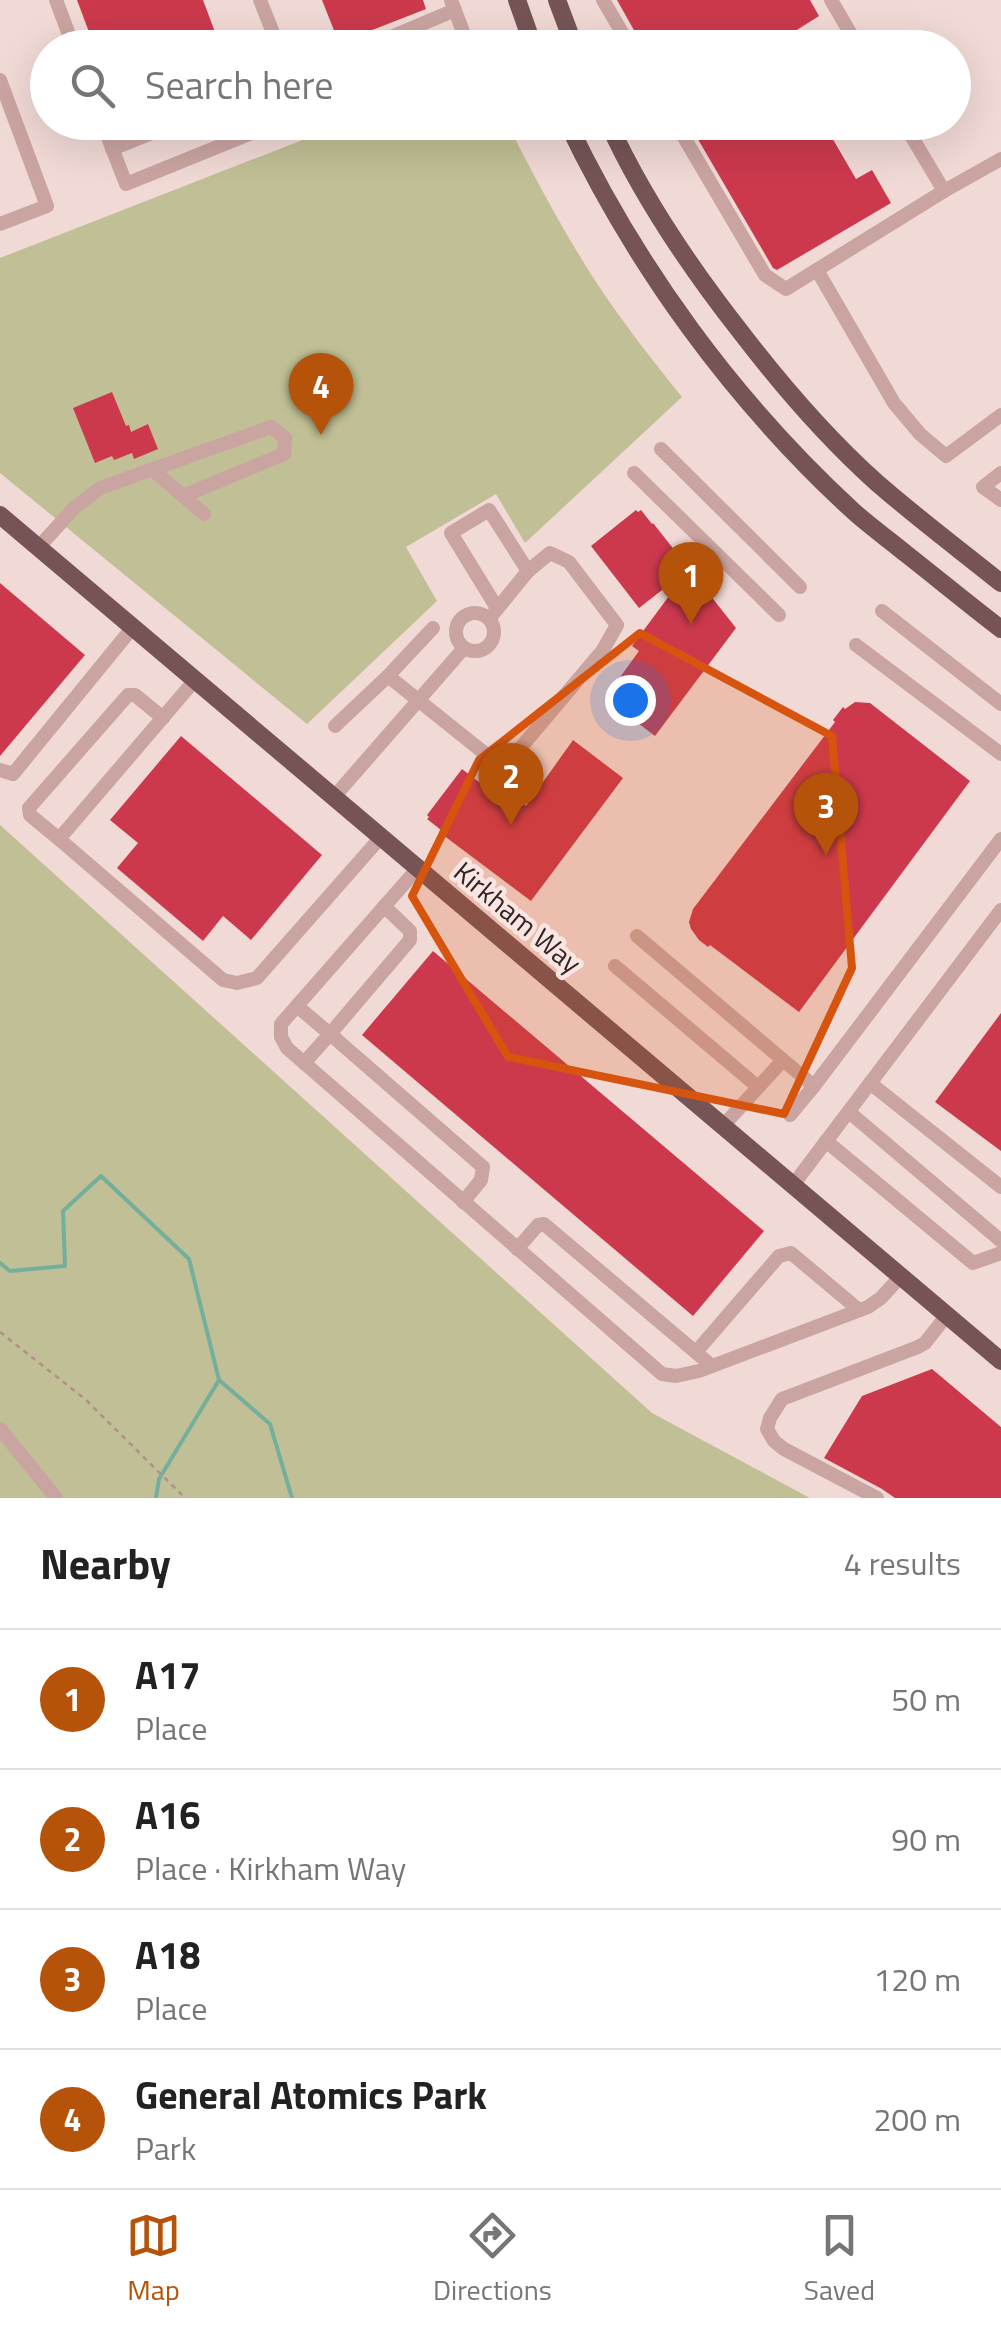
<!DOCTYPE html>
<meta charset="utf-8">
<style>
body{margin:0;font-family:"Titillium Web",sans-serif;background:#f2f2f2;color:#222}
.you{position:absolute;left:630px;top:700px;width:35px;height:35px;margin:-25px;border:8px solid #fff;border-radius:50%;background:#1a73e8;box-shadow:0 0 0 15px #1a73e833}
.badge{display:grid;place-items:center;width:65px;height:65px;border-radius:50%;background:#b45309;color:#fff;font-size:32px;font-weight:700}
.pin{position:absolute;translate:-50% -82px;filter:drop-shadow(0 2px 5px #0008)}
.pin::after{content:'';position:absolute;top:52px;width:35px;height:30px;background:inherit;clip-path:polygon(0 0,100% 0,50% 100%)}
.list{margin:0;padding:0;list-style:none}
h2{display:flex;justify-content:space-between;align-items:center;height:130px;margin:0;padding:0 40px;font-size:42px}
h2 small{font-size:32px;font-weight:400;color:#767676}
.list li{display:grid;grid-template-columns:65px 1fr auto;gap:30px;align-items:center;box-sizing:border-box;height:140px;padding:0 40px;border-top:2px solid #e0e0e0}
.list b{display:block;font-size:38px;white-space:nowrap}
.list p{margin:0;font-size:32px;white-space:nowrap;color:#767676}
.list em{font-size:32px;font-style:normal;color:#767676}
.icon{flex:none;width:55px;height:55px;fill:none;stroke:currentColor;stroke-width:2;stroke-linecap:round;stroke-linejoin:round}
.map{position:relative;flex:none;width:1001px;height:1498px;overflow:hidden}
.search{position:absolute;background:#fff;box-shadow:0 10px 40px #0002;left:30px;right:30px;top:30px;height:110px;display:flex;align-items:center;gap:25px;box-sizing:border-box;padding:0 35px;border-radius:55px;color:#767676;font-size:38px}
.sheet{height:690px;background:#fff}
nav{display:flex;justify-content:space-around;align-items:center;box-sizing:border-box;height:140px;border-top:2px solid #e0e0e0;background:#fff;font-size:28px;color:#767676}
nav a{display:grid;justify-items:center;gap:5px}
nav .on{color:#b45309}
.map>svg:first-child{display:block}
.green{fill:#c1bf95}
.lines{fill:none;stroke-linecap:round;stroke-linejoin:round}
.stream{stroke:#73af9b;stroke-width:4}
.building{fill:#cc394d}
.path{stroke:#b58d8b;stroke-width:2.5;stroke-dasharray:5 5;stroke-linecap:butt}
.minor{stroke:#caa4a1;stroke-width:14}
.major{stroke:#765456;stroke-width:18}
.marked{fill:#d6540e;fill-opacity:0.2;stroke:#d6540e;stroke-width:8;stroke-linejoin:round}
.labels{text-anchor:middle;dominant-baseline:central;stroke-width:9;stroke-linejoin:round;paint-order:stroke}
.street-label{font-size:28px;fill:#332425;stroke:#f9e5e1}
</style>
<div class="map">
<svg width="1001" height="1498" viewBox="0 0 1001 1498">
<rect width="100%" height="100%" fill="#f1d9d5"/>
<g class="green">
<path d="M 346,123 L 507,123 C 535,178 564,233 598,285 C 624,324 653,361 682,397 L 525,543 L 496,494 L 406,547 L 437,601 L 307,724 L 0,473 L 0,258 Z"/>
<path d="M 0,825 L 652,1413 L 810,1498 L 0,1498 Z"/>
</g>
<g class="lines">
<g class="stream">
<path d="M 0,1263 L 10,1271 L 65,1266 L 63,1211 L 101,1176 L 189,1259 L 219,1380 L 270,1424 L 292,1498"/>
<path d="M 156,1498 L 159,1479 L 219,1380"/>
</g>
</g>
<g class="building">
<path d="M 77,0 L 203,0 L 221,48 L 95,48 Z"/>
<path d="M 322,0 L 423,0 L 426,9 L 339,43 Z"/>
<path d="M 617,0 L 810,0 L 819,16 L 792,33 L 800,48 L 644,48 Z"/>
<path d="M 703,122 L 853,122 L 831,136 L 856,179 L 872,170 L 891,203 L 777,270 L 773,268 L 692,129 Z"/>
<path d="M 112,392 L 126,426 L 129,425 L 131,432 L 148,424 L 158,449 L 134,459 L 132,453 L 114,460 L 112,456 L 95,463 L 73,408 Z"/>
<path d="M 636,510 L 638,512 L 641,510 L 652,524 L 653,523 L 736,628 L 655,736 L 605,698 L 639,651 L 632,646 L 689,569 L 639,608 L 591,546 Z"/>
<path d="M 0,583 L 85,655 L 0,756 Z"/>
<path d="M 855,702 L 870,703 L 970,781 L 799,1012 L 710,945 L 708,947 L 699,940 L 691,929 L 689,922 L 693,909 L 835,722 L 833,720 L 843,707 L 845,709 Z"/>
<path d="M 181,736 L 322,855 L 251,940 L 223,916 L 203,941 L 117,868 L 138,843 L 110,820 Z"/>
<path d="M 573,740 L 623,778 L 531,901 L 439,832 L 441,830 L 427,819 L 429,817 L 427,815 L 462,769 L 492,792 L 498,784 L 526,806 Z"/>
<path d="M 433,951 L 764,1231 L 693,1316 L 362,1035 Z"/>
<path d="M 1001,1013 L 1001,1151 L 935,1102 Z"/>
<path d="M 932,1369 L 1001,1427 L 1001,1498 L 895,1498 L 882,1489 L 824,1458 L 862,1396 Z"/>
</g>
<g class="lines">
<path class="path" d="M 0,1332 L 85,1399 L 185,1498"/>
<g class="minor">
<path d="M 56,0 L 74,48"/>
<path d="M 260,0 L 279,48"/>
<path d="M 451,0 L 468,45 L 461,48"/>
<path d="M 603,0 L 631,48"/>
<path d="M 831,0 L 859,48"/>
<path d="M 365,48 L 455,10"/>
<path d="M 0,80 L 47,206 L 0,224"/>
<path d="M 102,122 L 126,184 L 279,122"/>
<path d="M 675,122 L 765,275 L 786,289 L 944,191"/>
<path d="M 903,122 L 944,191 L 1001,159"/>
<path d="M 112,149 L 179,122"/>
<path d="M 817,270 L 894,403 L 920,434 L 946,456 L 1001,415"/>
<path d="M 661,449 L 800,587"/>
<path d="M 634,473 L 779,615"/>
<path d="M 1001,473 L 983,487 L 1001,500"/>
<path d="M 183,496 L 204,514"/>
<path d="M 38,548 L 74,508 L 100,488 L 271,427 L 285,438 L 284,454 L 183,496 L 153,470"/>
<path d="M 882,611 L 1001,704"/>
<circle cx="475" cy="632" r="19"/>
<path d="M 489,619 L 528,571 L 489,510 L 451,533 L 497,608"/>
<path d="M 433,628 L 388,676 L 493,760 L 506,765 L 603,650 L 617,625 L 569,562 L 550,553 L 528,571"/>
<path d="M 856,645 L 1001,754"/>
<path d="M 195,680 L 59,839 L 223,980 L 237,983 L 257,978 L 381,837"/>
<path d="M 335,726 L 388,676"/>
<path d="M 0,770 L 13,774 L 133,627"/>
<path d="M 334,797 L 464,648"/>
<path d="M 59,839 L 30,815 L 29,808 L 128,695 L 135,695 L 163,718"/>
<path d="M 418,868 L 281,1024 L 281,1037 L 287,1048 L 662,1374 L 676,1376 L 699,1371 L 868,1307 L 881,1298 L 901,1276"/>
<path d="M 637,936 L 783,1060 L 723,1126"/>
<path d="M 615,966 L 758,1087"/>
<path d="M 297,1006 L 330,1034 L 410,940 L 410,931 L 384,906"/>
<path d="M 783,1060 L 814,1086 L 790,1115"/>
<path d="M 304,1063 L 330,1034 L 483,1167 L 481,1180 L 463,1202"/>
<path d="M 870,1083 L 1001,1187"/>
<path d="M 814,1086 L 1001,839"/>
<path d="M 849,1112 L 1001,1241"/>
<path d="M 826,1141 L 973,1263 L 1001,1253"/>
<path d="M 793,1185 L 1001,910"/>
<path d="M 517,1249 L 538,1225 L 544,1224 L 712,1366"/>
<path d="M 696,1352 L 779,1256 L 791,1253 L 859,1310"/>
<path d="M 0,1429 L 56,1498"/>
<path d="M 877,1498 L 784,1449 L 774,1441 L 767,1429 L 770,1418 L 782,1399 L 918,1347 L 925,1343 L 947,1315"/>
</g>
<g class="major">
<path d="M 517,0 L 534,48"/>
<path d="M 557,0 L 575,48"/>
<path d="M 567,122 C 636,267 733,400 851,509 C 868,525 887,538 905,553 C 937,578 968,604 1001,629"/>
<path d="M 608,122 C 643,199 691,269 743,335 C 783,387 827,438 876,482 C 916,517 960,550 1001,583"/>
<path d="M 0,515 L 1001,1361"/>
</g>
</g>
<path class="marked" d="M 640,633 L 832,736 L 852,968 L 784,1114 L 508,1057 L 412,896 L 479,760 Z"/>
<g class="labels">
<g class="street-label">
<text transform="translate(518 917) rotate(40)">Kirkham Way</text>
</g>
</g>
</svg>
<div class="you"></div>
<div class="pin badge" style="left:691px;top:624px">1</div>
<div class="pin badge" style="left:511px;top:825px">2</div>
<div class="pin badge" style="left:826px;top:855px">3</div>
<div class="pin badge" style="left:321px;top:435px">4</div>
<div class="search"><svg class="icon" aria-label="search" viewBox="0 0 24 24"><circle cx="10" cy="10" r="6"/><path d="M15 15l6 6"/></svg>Search here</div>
</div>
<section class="sheet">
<h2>Nearby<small>4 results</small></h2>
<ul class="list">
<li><span class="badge">1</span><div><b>A17</b><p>Place</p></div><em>50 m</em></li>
<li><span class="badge">2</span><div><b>A16</b><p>Place · Kirkham Way</p></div><em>90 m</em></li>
<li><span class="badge">3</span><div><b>A18</b><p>Place</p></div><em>120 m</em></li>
<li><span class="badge">4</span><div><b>General Atomics Park</b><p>Park</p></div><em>200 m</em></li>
</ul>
</section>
<nav>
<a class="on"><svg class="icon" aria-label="map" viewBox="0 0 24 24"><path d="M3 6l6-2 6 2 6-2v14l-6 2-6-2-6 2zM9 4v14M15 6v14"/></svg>Map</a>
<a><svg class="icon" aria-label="directions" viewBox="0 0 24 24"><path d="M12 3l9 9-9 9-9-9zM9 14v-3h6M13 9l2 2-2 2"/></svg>Directions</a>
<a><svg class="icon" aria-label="saved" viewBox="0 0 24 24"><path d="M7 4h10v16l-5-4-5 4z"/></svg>Saved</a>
</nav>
